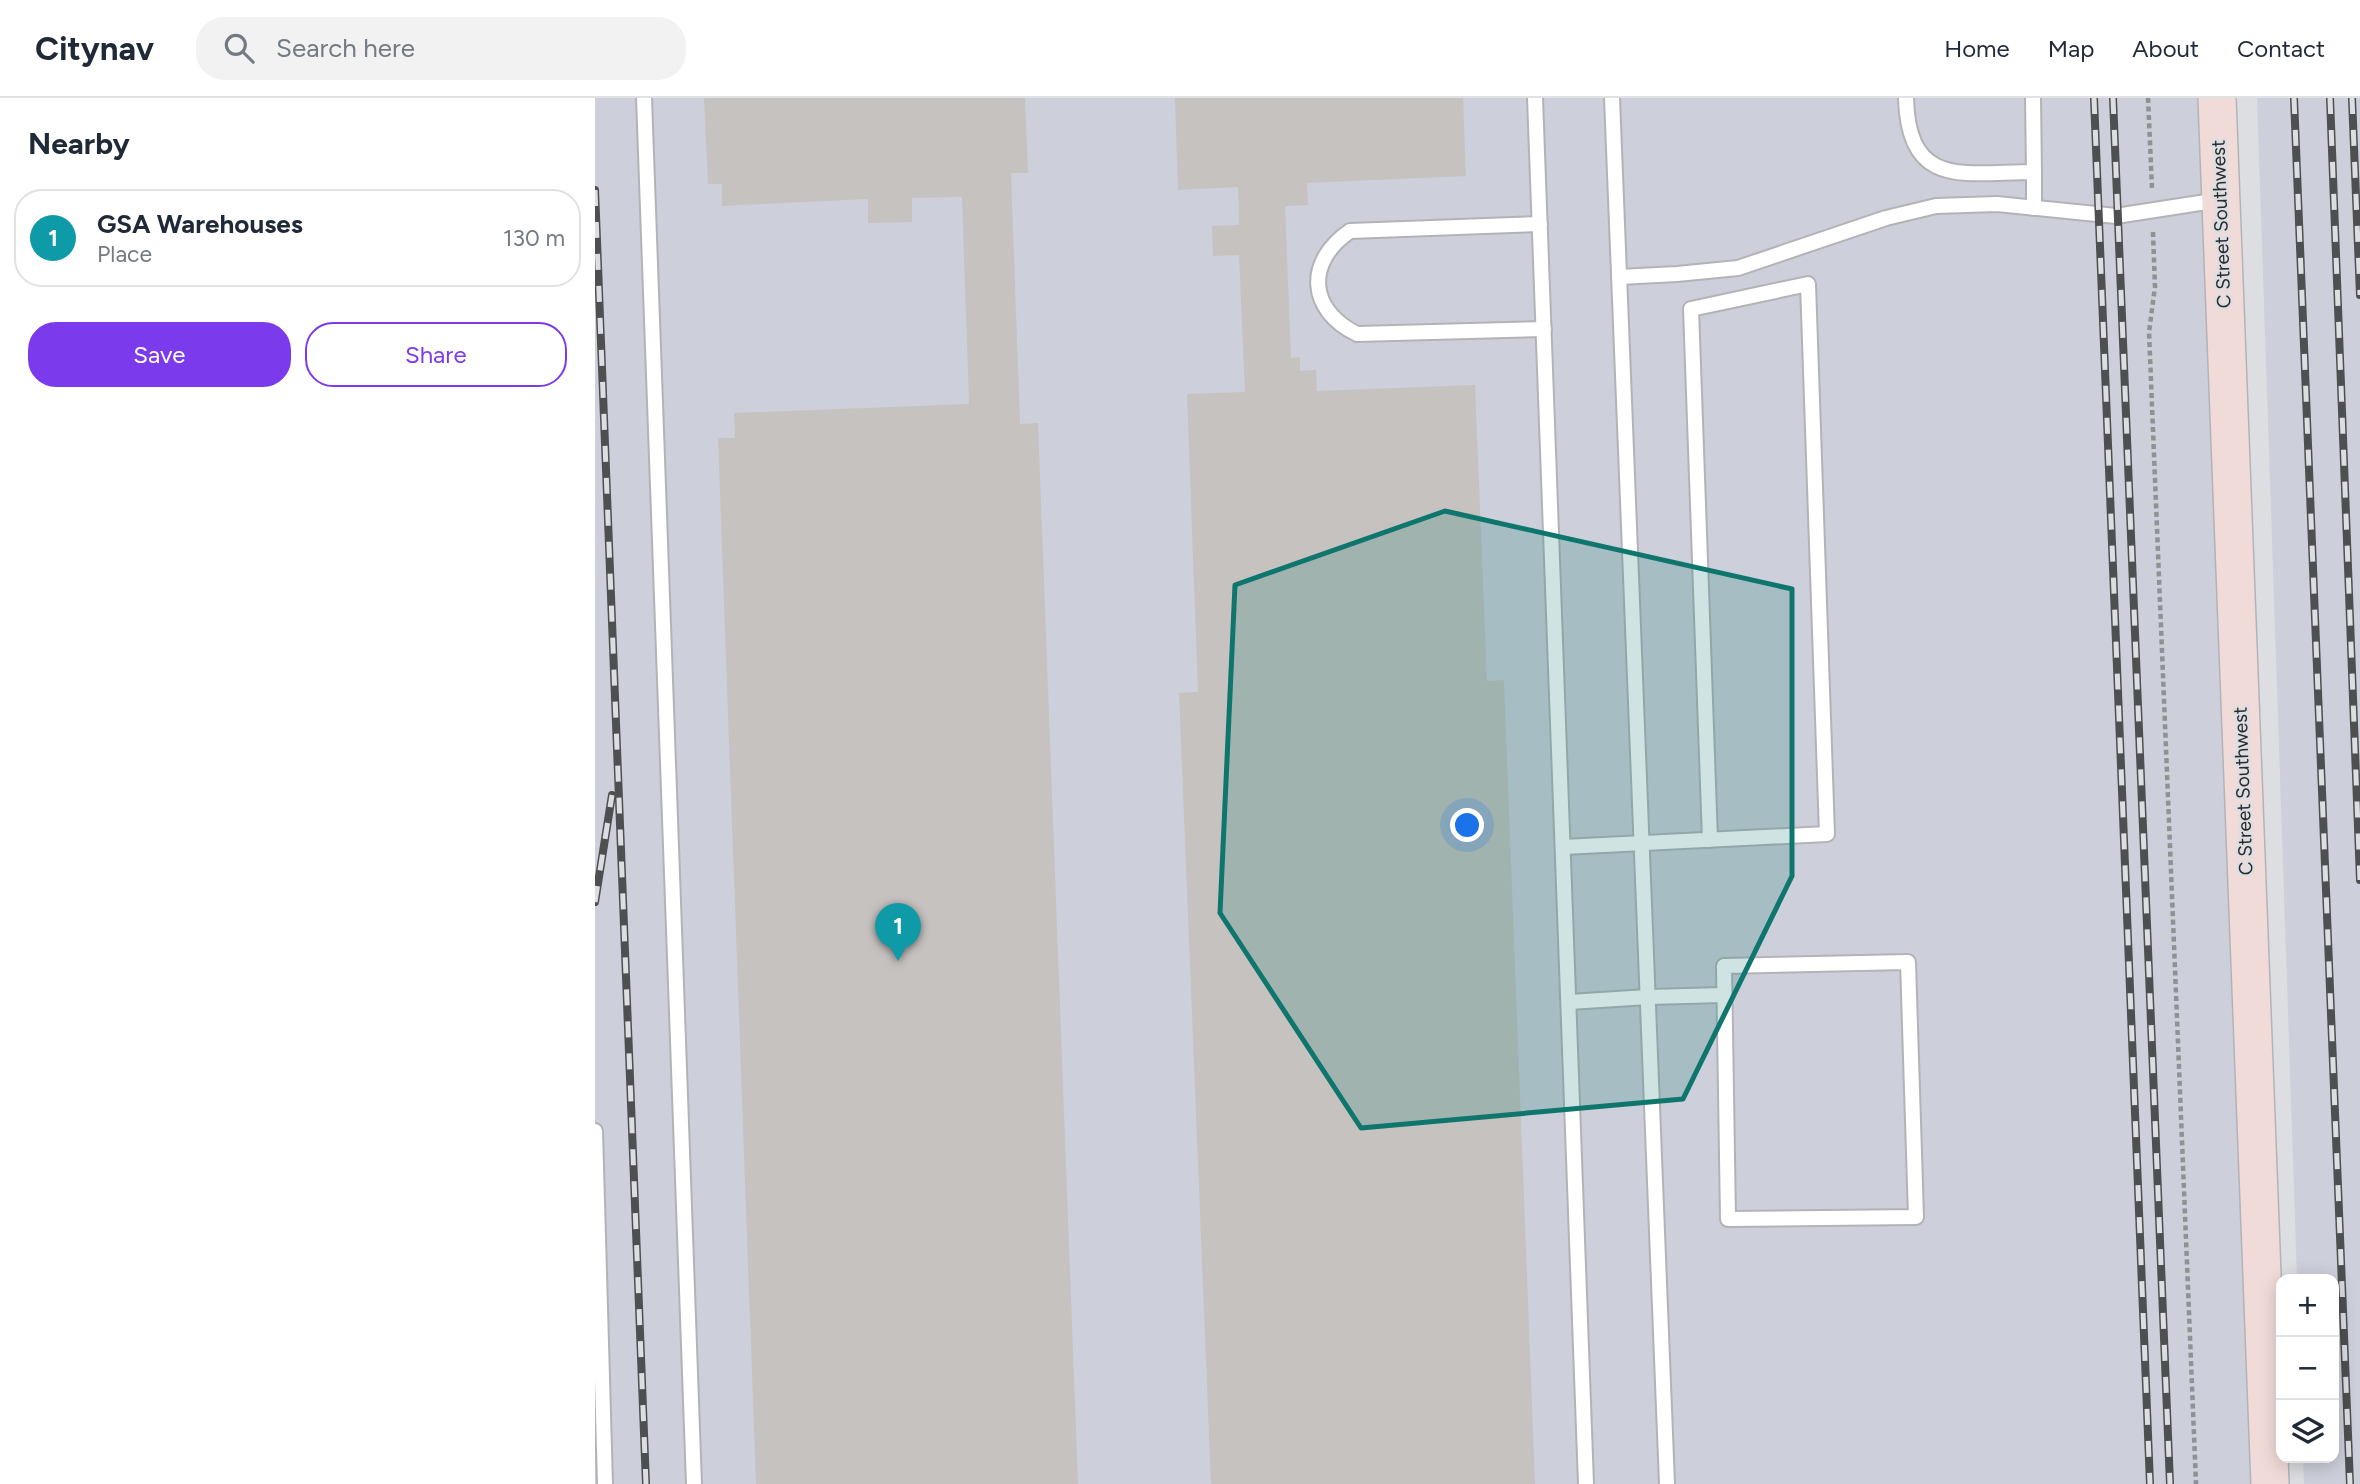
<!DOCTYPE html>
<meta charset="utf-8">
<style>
body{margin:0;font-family:Figtree,sans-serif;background:#f2f2f3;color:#1f2937}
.controls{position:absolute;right:21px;bottom:21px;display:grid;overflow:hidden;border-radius:14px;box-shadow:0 4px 18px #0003}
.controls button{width:63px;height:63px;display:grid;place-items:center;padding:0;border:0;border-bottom:2px solid #e0e1e3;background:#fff;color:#1f2937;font:35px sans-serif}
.you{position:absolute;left:873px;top:728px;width:24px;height:24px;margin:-18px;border:5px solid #fff;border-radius:50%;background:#1a73e8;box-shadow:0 0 0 10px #1a73e833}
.badge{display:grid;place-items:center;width:46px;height:46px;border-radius:50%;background:#7c3aed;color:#fff;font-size:23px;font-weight:700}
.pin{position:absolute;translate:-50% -58px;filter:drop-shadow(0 2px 4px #0008)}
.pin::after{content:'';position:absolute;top:37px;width:24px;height:21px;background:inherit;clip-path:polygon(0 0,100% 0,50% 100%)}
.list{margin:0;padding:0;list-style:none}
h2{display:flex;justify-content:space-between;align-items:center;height:91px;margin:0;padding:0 28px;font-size:30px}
h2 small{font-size:23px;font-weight:400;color:#747a83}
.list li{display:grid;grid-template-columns:46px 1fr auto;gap:21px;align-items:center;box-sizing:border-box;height:98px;margin:0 14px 14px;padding:0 14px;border:2px solid #e0e1e3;border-radius:28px}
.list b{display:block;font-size:26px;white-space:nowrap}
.list p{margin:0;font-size:23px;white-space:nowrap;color:#747a83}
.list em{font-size:23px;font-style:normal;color:#747a83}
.actions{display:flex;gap:14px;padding:21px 28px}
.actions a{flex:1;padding:16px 0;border:2px solid #7c3aed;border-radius:28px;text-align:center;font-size:24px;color:#7c3aed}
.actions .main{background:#7c3aed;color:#fff}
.icon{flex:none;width:38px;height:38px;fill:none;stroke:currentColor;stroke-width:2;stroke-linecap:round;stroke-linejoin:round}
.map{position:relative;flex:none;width:1765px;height:1386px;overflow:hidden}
header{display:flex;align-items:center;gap:42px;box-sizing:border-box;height:98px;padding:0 35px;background:#fff;border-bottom:2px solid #e0e1e3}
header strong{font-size:33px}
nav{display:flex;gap:38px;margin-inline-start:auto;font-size:24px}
.search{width:490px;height:63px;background:#f2f2f3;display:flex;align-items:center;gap:18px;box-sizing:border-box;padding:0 24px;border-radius:28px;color:#747a83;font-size:26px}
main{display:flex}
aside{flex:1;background:#fff}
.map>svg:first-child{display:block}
.built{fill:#cdcfda}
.building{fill:#c6c2c0}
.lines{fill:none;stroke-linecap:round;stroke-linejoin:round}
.lane-casing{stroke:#b3b3b7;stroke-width:18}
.secondary-casing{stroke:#b3b3b7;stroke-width:40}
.path{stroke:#909193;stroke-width:4.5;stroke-dasharray:5 3.5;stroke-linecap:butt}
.lane{stroke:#fff;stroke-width:14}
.secondary{stroke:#f1dbd9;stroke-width:37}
.rail-casing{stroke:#4e4f51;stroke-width:8}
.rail{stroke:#dddee2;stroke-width:5;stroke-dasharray:16;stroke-linecap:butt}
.marked{fill:#0f766e;fill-opacity:0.2;stroke:#0f766e;stroke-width:5;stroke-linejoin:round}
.labels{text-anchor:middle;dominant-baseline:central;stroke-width:5;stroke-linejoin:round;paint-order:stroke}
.street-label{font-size:19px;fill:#292a2b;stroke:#dddee2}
</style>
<header>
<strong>Citynav</strong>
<div class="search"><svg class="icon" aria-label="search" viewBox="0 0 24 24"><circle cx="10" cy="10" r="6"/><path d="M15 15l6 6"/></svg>Search here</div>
<nav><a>Home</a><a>Map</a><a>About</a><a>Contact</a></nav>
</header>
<main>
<aside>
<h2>Nearby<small></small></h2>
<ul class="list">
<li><span class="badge" style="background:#0f9aa8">1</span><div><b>GSA Warehouses</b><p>Place</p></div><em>130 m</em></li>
</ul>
<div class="actions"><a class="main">Save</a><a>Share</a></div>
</aside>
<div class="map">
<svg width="1765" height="1386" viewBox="0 0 1765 1386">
<rect width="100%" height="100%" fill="#dddee2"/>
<g class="built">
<path d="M 0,0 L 1607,0 L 1694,1386 L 0,1386 Z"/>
<path d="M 1662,0 L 1765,0 L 1765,1386 L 1709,1386 L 1708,1360 L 1739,1360 L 1739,1181 L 1702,1181 Z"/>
</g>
<g class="building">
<path d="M 109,0 L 430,0 L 433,75 L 416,75 L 425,326 L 443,325 L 483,1386 L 161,1386 L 123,340 L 140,340 L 139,315 L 374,306 L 367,99 L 317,100 L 317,124 L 273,125 L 273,101 L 127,108 L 127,86 L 113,86 Z"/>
<path d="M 580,0 L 868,0 L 871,78 L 712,85 L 713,107 L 690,108 L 696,260 L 705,259 L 705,273 L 721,272 L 722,293 L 880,287 L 892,583 L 909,582 L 940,1386 L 616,1386 L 584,595 L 603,594 L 592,296 L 650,294 L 644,157 L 618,158 L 617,128 L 644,127 L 643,89 L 583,92 Z"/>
</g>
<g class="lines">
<g class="lane-casing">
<g id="lane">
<path d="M 49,0 L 99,1386"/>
<path d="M 940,0 L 991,1386"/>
<path d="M 1017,0 L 1072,1386"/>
<path d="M 1311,0 C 1313,92 1371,74 1439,74 L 1439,110"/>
<path d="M 1438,0 L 1439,74"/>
<path d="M 945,126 L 755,133 C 710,164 713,212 762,236 L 949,231"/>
<path d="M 1024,179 L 1082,176 L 1143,170 L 1291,120 L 1341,108 L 1402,106 L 1521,118 L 1624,102"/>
<path d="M 968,749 L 1232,736 L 1213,186 L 1096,211 L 1115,742"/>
<path d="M 1313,864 L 1321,1119 L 1133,1121 L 1129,868 Z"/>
<path d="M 974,904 L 1053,899 L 1129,897"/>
<path d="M 0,1033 L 10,1386"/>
</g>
</g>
<g class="secondary-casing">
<path id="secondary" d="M 1622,0 L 1675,1386"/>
</g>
<g class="path">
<path d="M 1553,0 L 1557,90"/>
<path d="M 1558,134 L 1560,189 L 1554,234 L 1601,1386"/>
</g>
<use href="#lane" class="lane"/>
<use href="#secondary" class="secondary"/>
<g class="rail-casing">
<g id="rail">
<path d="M 1499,0 L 1555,1386"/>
<path d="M 1518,0 L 1575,1386"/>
<path d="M 1699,0 L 1755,1386"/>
<path d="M 1735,0 L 1765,782"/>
<path d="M 1757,0 L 1765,197"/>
<path d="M 0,92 L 51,1386"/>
<path d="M 0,804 L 17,697"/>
</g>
</g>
<use href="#rail" class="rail"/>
</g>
<path class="marked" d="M 850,413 L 1197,491 L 1197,778 L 1088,1001 L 766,1030 L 625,815 L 640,487 Z"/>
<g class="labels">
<g class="street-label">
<text transform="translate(1626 126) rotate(-92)">C Street Southwest</text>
<text transform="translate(1648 693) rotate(-92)">C Street Southwest</text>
</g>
</g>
</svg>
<div class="controls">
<button>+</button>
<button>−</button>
<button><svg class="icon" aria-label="layers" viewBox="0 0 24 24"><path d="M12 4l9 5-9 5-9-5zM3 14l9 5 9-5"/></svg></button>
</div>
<div class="you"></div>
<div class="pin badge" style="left:303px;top:863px;background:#0f9aa8">1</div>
</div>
</main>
